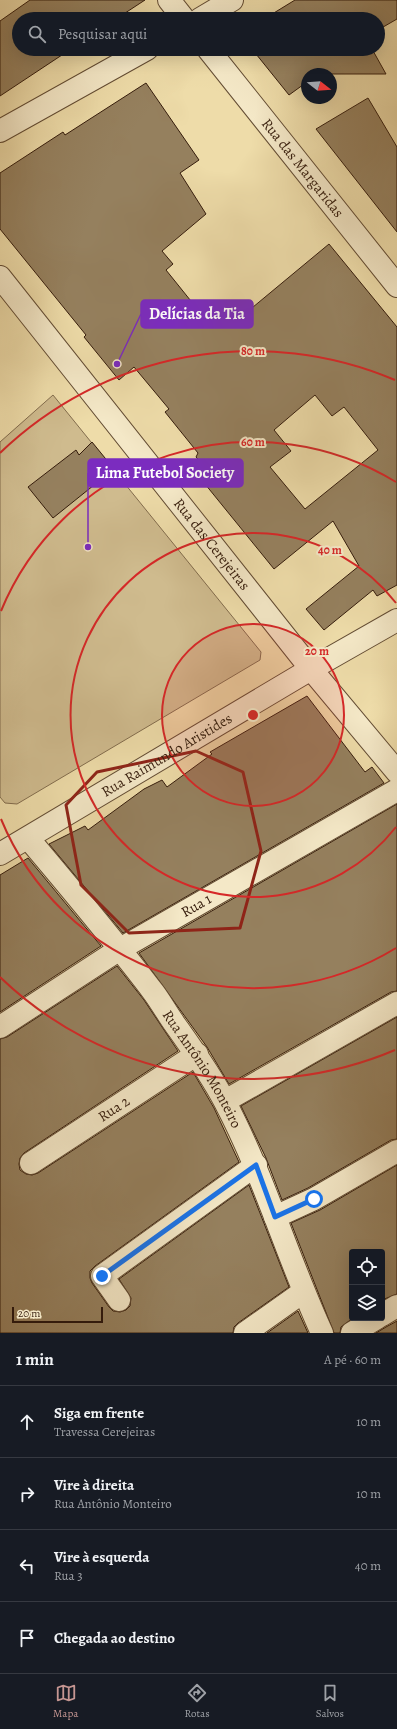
<!DOCTYPE html>
<html lang="pt">
<meta charset="utf-8">
<style>
body{margin:0;font-family:Alegreya,serif;background:#242831;color:#f1f3f6}
.controls{position:absolute;right:12px;bottom:12px;display:grid;overflow:hidden;border-radius:4px;box-shadow:0 4px 16px #0002}
.controls button{width:36px;height:36px;display:grid;place-items:center;padding:0;border:0;border-bottom:1px solid #363941;background:#171b24;color:#f1f3f6;font:20px sans-serif}
.compass{position:absolute;left:301px;top:68px;width:36px;height:36px;border-radius:50%;background:#171b24;box-shadow:0 4px 16px #0002;rotate:107deg}
.scale{position:absolute;left:12px;bottom:10px;width:91px;box-sizing:border-box;padding-left:4px;border:2px solid #351c0c;border-top:0;font-size:11px;line-height:14px;white-space:nowrap;color:#351c0c;-webkit-text-stroke:3px #f4e8c7;paint-order:stroke}
.stop{position:absolute;width:12px;height:12px;margin:-9px;border:3px solid #1a73e8;border-radius:50%;background:#fff}
.stop.end{background:#1a73e8;border-color:#fff;box-shadow:0 1px 4px #0008}
.list{margin:0;padding:0;list-style:none}
h2{display:flex;justify-content:space-between;align-items:center;height:52px;margin:0;padding:0 16px;font-size:17px}
h2 small{font-size:13px;font-weight:400;color:#9ea1a6}
.list li{display:grid;grid-template-columns:26px 1fr auto;gap:12px;align-items:center;box-sizing:border-box;height:72px;padding:0 16px;border-top:1px solid #363941}
.list b{display:block;font-size:15px;white-space:nowrap}
.list p{margin:0;font-size:13px;white-space:nowrap;color:#9ea1a6}
.list em{font-size:13px;font-style:normal;color:#9ea1a6}
.icon{flex:none;width:22px;height:22px;fill:none;stroke:currentColor;stroke-width:2;stroke-linecap:round;stroke-linejoin:round}
.map{position:relative;flex:none;width:397px;height:1333px;overflow:hidden}
.search{position:absolute;background:#171b24;box-shadow:0 4px 16px #0002;left:12px;right:12px;top:12px;height:44px;display:flex;align-items:center;gap:10px;box-sizing:border-box;padding:0 14px;border-radius:22px;color:#9ea1a6;font-size:15px}
.sheet{height:340px;background:#171b24}
nav{display:flex;justify-content:space-around;align-items:center;box-sizing:border-box;height:56px;border-top:1px solid #363941;background:#171b24;font-size:11px;color:#9ea1a6}
nav a{display:grid;justify-items:center;gap:2px}
nav .on{color:#c59692}
.map>svg:first-child{display:block}
.green{fill:#cfbb8e;stroke:#826c4d}
.building{fill:#95805e;stroke:#351c0c;fill-rule:evenodd}
.lines{fill:none;stroke-linecap:round;stroke-linejoin:round}
.minor-casing{stroke:#634c33;stroke-width:24}
.minor{stroke:#f4e8c7;stroke-width:22}
.route{stroke:#1a73e8;stroke-width:5}
.marked{fill:none;stroke:#8f2418;stroke-width:3;stroke-linejoin:round}
.ring{fill:none;stroke:#d62828;stroke-width:2}
.labels{text-anchor:middle;dominant-baseline:central;stroke-width:4;stroke-linejoin:round;paint-order:stroke}
.street-label{font-size:15px;fill:#351c0c;stroke:#f4e8c7}
.centre{fill:#d62828;stroke:#f4e8c7;stroke-width:2}
.ring-label{font-size:12px;text-anchor:middle;font-weight:bold;fill:#d62828;stroke:#f4e8c7;stroke-width:4;stroke-linejoin:round;paint-order:stroke}
.leader{fill:none;stroke:#7b2cbf;stroke-width:1.5}
.callout-dot{fill:#7b2cbf;stroke:#f4e8c7;stroke-width:1.5}
.callout{fill:#7b2cbf;stroke:#7b2cbf;stroke-width:1.5}
.callout-label{font-size:16px;text-anchor:middle;font-weight:bold;fill:#fff}
</style>
<div class="map">
<svg width="397" height="1333" viewBox="0 0 397 1333">
<rect width="100%" height="100%" fill="#eedca9"/>
<filter id="stains"><feTurbulence type="fractalNoise" baseFrequency=".005" numOctaves="4"/><feColorMatrix values="0 0 0 0 .2 0 0 0 0 .09 0 0 0 0 .02 0 0 0 .5 -.17"/></filter>
<radialGradient id="worn" r=".72"><stop offset=".6" stop-color="#630" stop-opacity="0"/><stop offset="1" stop-color="#630" stop-opacity=".3"/></radialGradient>
<path class="green" d="M 53,395 L 261,652 L 260,660 L 17,804 L 5,803 L 0,797 L 0,442 Z"/>
<g class="building">
<path d="M 30,0 L 145,0 L 116,19 L 19,19 L 19,49 L 71,49 L 0,96 L 0,21 Z"/>
<path d="M 295,0 L 397,0 L 397,19 L 378,30 L 378,19 L 264,19 Z"/>
<path d="M 252,49 L 372,49 L 386,74 L 307,74 L 307,82 L 289,95 Z"/>
<path d="M 146,83 L 199,160 L 180,173 L 206,214 L 162,251 L 173,264 L 166,270 L 203,316 L 218,300 L 235,322 L 329,244 L 397,327 L 397,585 L 377,596 L 373,590 L 324,630 L 306,609 L 359,566 L 333,521 L 274,569 L 205,484 L 214,477 L 196,457 L 198,453 L 165,412 L 169,409 L 134,367 L 119,380 L 84,337 L 86,335 L 0,229 L 0,173 L 63,132 L 65,135 ZM 315,395 L 332,416 L 344,407 L 378,450 L 305,509 L 270,467 L 291,451 L 274,430 Z"/>
<path d="M 368,98 L 397,147 L 397,232 L 316,129 Z"/>
<path d="M 92,442 L 114,469 L 53,518 L 28,487 L 76,450 L 79,455 Z"/>
<path d="M 307,696 L 365,772 L 372,767 L 384,783 L 123,933 L 49,844 L 85,826 L 88,830 L 144,789 L 162,780 L 167,787 L 212,754 L 210,752 Z"/>
<path d="M 397,804 L 397,991 L 391,992 L 229,1084 L 207,1047 L 139,953 Z"/>
<path d="M 28,858 L 101,946 L 0,1012 L 0,875 Z"/>
<path d="M 117,966 L 144,1000 L 178,1051 L 24,1153 L 20,1158 L 19,1164 L 20,1170 L 26,1174 L 32,1175 L 38,1173 L 193,1072 L 214,1108 L 239,1162 L 95,1266 L 90,1271 L 90,1278 L 92,1283 L 109,1307 L 113,1311 L 120,1312 L 126,1310 L 130,1306 L 131,1298 L 119,1279 L 249,1185 L 289,1287 L 238,1323 L 234,1327 L 233,1333 L 0,1333 L 0,1039 L 7,1037 Z"/>
<path d="M 397,1017 L 397,1139 L 391,1140 L 308,1188 L 282,1200 L 266,1158 L 241,1106 Z"/>
<path d="M 397,1165 L 397,1294 L 382,1300 L 382,1252 L 352,1252 L 353,1318 L 341,1327 L 340,1333 L 334,1333 L 291,1223 L 320,1210 Z"/>
<path d="M 298,1311 L 308,1333 L 267,1333 Z"/>
<path d="M 397,1321 L 397,1333 L 376,1333 L 386,1327 Z"/>
</g>
<g class="lines">
<g class="minor-casing">
<g id="minor">
<path d="M 169,0 L 184,19"/>
<path d="M 200,19 L 232,0"/>
<path id="s1" d="M 208,49 L 397,286"/>
<path d="M 0,131 L 147,49"/>
<path id="s2" d="M 0,277 L 311,669 L 397,772"/>
<path id="s3" d="M 28,838 C 71,889 114,940 154,993 C 162,1004 168,1015 176,1026 C 193,1050 211,1075 225,1102 C 264,1176 287,1257 322,1333"/>
<path id="s4" d="M 0,854 L 311,669 L 397,620"/>
<path id="s5" d="M 0,1027 L 120,949 L 397,790"/>
<path d="M 225,1101 L 397,1003"/>
<path id="s6" d="M 31,1163 L 197,1054"/>
<path d="M 275,1217 L 314,1199 L 397,1151"/>
<path d="M 119,1300 L 102,1276 L 256,1165"/>
<path d="M 382,1315 L 397,1306"/>
<path d="M 245,1333 L 303,1292"/>
<path d="M 352,1333 L 377,1318"/>
</g>
</g>
<use href="#minor" class="minor"/>
</g>
<g class="lines">
<path class="route" d="M 102,1276 L 256,1165 L 275,1217 L 314,1199"/>
</g>
<path class="marked" d="M 196,751 L 243,772 L 261,851 L 240,928 L 129,933 L 81,885 L 66,805 L 97,772 Z"/>
<circle cx="253" cy="715" r="91" fill="#d62828" fill-opacity=".12"/>
<g class="ring">
<circle cx="253" cy="715" r="91"/>
<path d="M396 827A182 182 0 1 1 396 603"/>
<path d="M396 948A273 273 0 0 1 1 819M1 611A273 273 0 0 1 396 482"/>
<path d="M395 1050A364 364 0 0 1 0 977M0 453A364 364 0 0 1 395 380"/>
</g>
<g class="labels">
<g class="street-label">
<text stroke="none"><textPath href="#s1" startOffset="152">Rua das Margaridas</textPath></text>
<text stroke="none"><textPath href="#s2" startOffset="341">Rua das Cerejeiras</textPath></text>
<text stroke="none"><textPath href="#s4" startOffset="194">Rua Raimundo Aristides</textPath></text>
<text stroke="none"><textPath href="#s5" startOffset="231">Rua 1</textPath></text>
<text stroke="none"><textPath href="#s3" startOffset="290">Rua Antônio Monteiro</textPath></text>
<text stroke="none"><textPath href="#s6" startOffset="99">Rua 2</textPath></text>
</g>
</g>
<circle cx="253" cy="715" r="6" class="centre"/>
<g class="ring-label">
<text x="253" y="355">80 m</text>
<text x="253" y="446">60 m</text>
<text x="330" y="554">40 m</text>
<text x="317" y="655">20 m</text>
</g>
<path class="leader" d="M117 364L141 314M88 547L88 473"/>
<g class="callout-dot">
<circle cx="117" cy="364" r="4"/>
<circle cx="88" cy="547" r="4"/>
</g>
<g class="callout">
<rect x="141" y="300" width="112" height="28" rx="4"/>
<rect x="88" y="459" width="155" height="28" rx="4"/>
</g>
<g class="callout-label">
<text x="197" y="319">Delícias da Tia</text>
<text x="165" y="478">Lima Futebol Society</text>
</g>
<rect width="100%" height="100%" filter="url(#stains)"/>
<rect width="100%" height="100%" fill="url(#worn)"/>
</svg>
<div class="controls">
<button><svg class="icon" aria-label="locate" viewBox="0 0 24 24"><circle cx="12" cy="12" r="6"/><path d="M12 2v4M12 18v4M2 12h4M18 12h4"/></svg></button>
<button><svg class="icon" aria-label="layers" viewBox="0 0 24 24"><path d="M12 4l9 5-9 5-9-5zM3 14l9 5 9-5"/></svg></button>
</div>
<svg class="compass" viewBox="-18 -18 36 36"><path d="M0-13l5 13h-10z" fill="#e53935"/><path d="M0 13l5-13h-10z" fill="#9ea1a6"/></svg>
<div class="scale">20 m</div>
<div class="stop" style="left:314px;top:1199px"></div>
<div class="stop end" style="left:102px;top:1276px"></div>
<div class="search"><svg class="icon" aria-label="search" viewBox="0 0 24 24"><circle cx="10" cy="10" r="6"/><path d="M15 15l6 6"/></svg>Pesquisar aqui</div>
</div>
<section class="sheet">
<h2>1 min<small>A pé · 60 m</small></h2>
<ul class="list">
<li><svg class="icon" aria-label="ahead" viewBox="0 0 24 24"><path d="M12 20V5M6 11l6-6 6 6"/></svg><div><b>Siga em frente</b><p>Travessa Cerejeiras</p></div><em>10 m</em></li>
<li><svg class="icon" aria-label="right" viewBox="0 0 24 24"><path d="M7 20v-9h11M14 6l5 5-5 5"/></svg><div><b>Vire à direita</b><p>Rua Antônio Monteiro</p></div><em>10 m</em></li>
<li><svg class="icon" aria-label="left" viewBox="0 0 24 24"><path d="M17 20v-9H6M10 6l-5 5 5 5"/></svg><div><b>Vire à esquerda</b><p>Rua 3</p></div><em>40 m</em></li>
<li><svg class="icon" aria-label="arrive" viewBox="0 0 24 24"><path d="M6 21V4h12l-3 4 3 4H6"/></svg><div><b>Chegada ao destino</b></div></li>
</ul>
</section>
<nav>
<a class="on"><svg class="icon" aria-label="map" viewBox="0 0 24 24"><path d="M3 6l6-2 6 2 6-2v14l-6 2-6-2-6 2zM9 4v14M15 6v14"/></svg>Mapa</a>
<a><svg class="icon" aria-label="directions" viewBox="0 0 24 24"><path d="M12 3l9 9-9 9-9-9zM9 14v-3h6M13 9l2 2-2 2"/></svg>Rotas</a>
<a><svg class="icon" aria-label="saved" viewBox="0 0 24 24"><path d="M7 4h10v16l-5-4-5 4z"/></svg>Salvos</a>
</nav>
